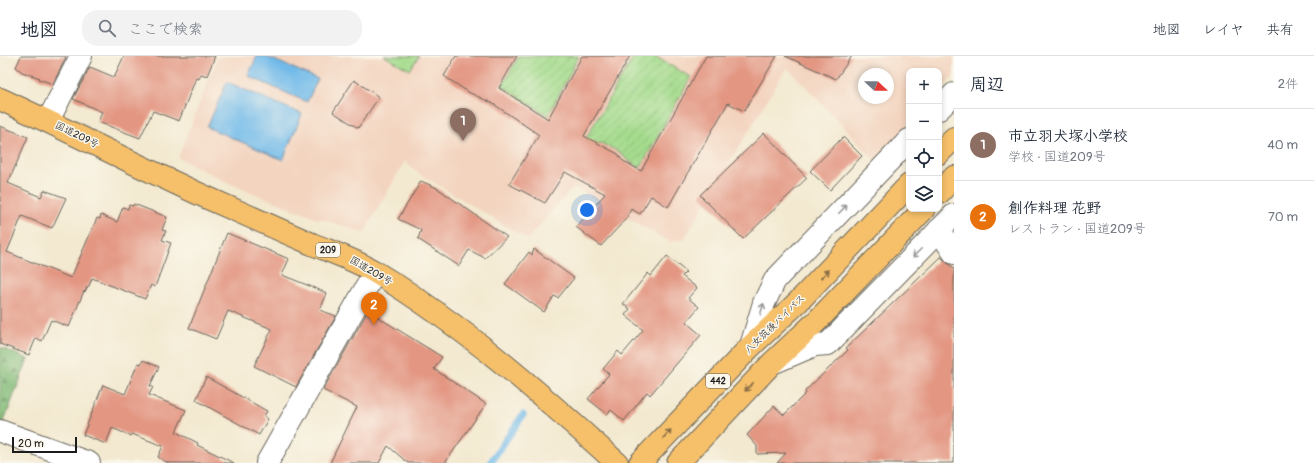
<!DOCTYPE html>
<html lang="ja">
<meta charset="utf-8">
<style>
body{margin:0;font-family:Pangolin,"Klee One",sans-serif;background:#f2f2f3;color:#1f2937}
.controls{position:absolute;right:12px;top:12px;display:grid;overflow:hidden;border-radius:8px;box-shadow:0 2px 6px #0003}
.controls button{width:36px;height:36px;display:grid;place-items:center;padding:0;border:0;border-bottom:1px solid #e0e1e3;background:#fff;color:#1f2937;font:20px sans-serif}
.compass{position:absolute;left:858px;top:12px;width:36px;height:36px;border-radius:50%;background:#fff;box-shadow:0 2px 6px #0003;rotate:112deg}
.scale{position:absolute;left:12px;bottom:10px;width:65px;box-sizing:border-box;padding-left:4px;border:2px solid #1c1c1c;border-top:0;font-size:11px;line-height:14px;white-space:nowrap;color:#1c1c1c;-webkit-text-stroke:3px #fbf7ec;paint-order:stroke}
.you{position:absolute;left:587px;top:154px;width:14px;height:14px;margin:-10px;border:3px solid #fff;border-radius:50%;background:#1a73e8;box-shadow:0 0 0 6px #1a73e833}
.badge{display:grid;place-items:center;width:26px;height:26px;border-radius:50%;background:#b5179e;color:#fff;font-size:13px;font-weight:700}
.pin{position:absolute;translate:-50% -33px;filter:drop-shadow(0 1px 2px #0008)}
.pin::after{content:'';position:absolute;top:21px;width:14px;height:12px;background:inherit;clip-path:polygon(0 0,100% 0,50% 100%)}
.list{margin:0;padding:0;list-style:none}
h2{display:flex;justify-content:space-between;align-items:center;height:52px;margin:0;padding:0 16px;font-size:17px}
h2 small{font-size:13px;font-weight:400;color:#747a83}
.list li{display:grid;grid-template-columns:26px 1fr auto;gap:12px;align-items:center;box-sizing:border-box;height:72px;padding:0 16px;border-top:1px solid #e0e1e3}
.list b{display:block;font-size:15px;white-space:nowrap}
.list p{margin:0;font-size:13px;white-space:nowrap;color:#747a83}
.list em{font-size:13px;font-style:normal;color:#747a83}
.icon{flex:none;width:22px;height:22px;fill:none;stroke:currentColor;stroke-width:2;stroke-linecap:round;stroke-linejoin:round}
.map{position:relative;flex:none;width:954px;height:407px;overflow:hidden}
header{display:flex;align-items:center;gap:24px;box-sizing:border-box;height:56px;padding:0 20px;background:#fff;border-bottom:1px solid #e0e1e3}
header strong{font-size:19px}
nav{display:flex;gap:22px;margin-inline-start:auto;font-size:14px}
.search{width:280px;height:36px;background:#f2f2f3;display:flex;align-items:center;gap:10px;box-sizing:border-box;padding:0 14px;border-radius:16px;color:#747a83;font-size:15px}
main{display:flex}
aside{flex:1;background:#fff}
.map>svg:first-child{display:block}
.built{fill:#f3d4bf;fill-rule:evenodd}
.forest{fill:url(#forest-firs);stroke:#506c4a}
.park{fill:#a4db8d;stroke:#607c54}
.garden{fill:url(#garden-furrows);stroke:#607c54}
.water{fill:#71bae9;stroke:#466b82}
.lines{fill:none;stroke-linecap:round;stroke-linejoin:round}
.stream{stroke:#71bae9;stroke-width:7}
.building{fill:#e39783}
.minor-casing{stroke:#67645b;stroke-width:24}
.highway-casing{stroke:#67645b;stroke-width:24}
.minor{stroke:#fff;stroke-width:22}
.highway{stroke:#f6c06b;stroke-width:22}
.oneway{stroke:#999}
.oneway2{stroke:#896e44}
.labels{text-anchor:middle;dominant-baseline:central;stroke-width:3;stroke-linejoin:round;paint-order:stroke}
.shield{fill:#fbf7ec;stroke:#5f5e5a;stroke-width:1}
.shield-label{font-size:9px;font-weight:bold;fill:#1c1c1c}
.street-label{font-size:10px;fill:#1c1c1c;stroke:#fbf7ec}
</style>
<header>
<strong>地図</strong>
<div class="search"><svg class="icon" aria-label="search" viewBox="0 0 24 24"><circle cx="10" cy="10" r="6"/><path d="M15 15l6 6"/></svg>ここで検索</div>
<nav><a>地図</a><a>レイヤ</a><a>共有</a></nav>
</header>
<main>
<div class="map">
<svg width="954" height="407" viewBox="0 0 954 407">
<defs>
<pattern id="forest-firs" width="22" height="20" patternUnits="userSpaceOnUse"><rect width="22" height="20" fill="#83bb78"/><path d="M5 1l3.5 6h-7zM16 11l3.5 6h-7z" fill="#6a9762"/></pattern>
<pattern id="garden-furrows" width="10" height="10" patternUnits="userSpaceOnUse"><rect width="10" height="10" fill="#a4db8d"/><path d="M-1 1l2-2M0 10L10 0M9 11l2-2" fill="none" stroke="#8dbb79"/></pattern>
</defs>
<rect width="100%" height="100%" fill="#fbf7ec"/>
<filter id="ink" filterUnits="userSpaceOnUse"><feTurbulence type="fractalNoise" baseFrequency=".025" numOctaves="2"/><feDisplacementMap in="SourceGraphic" scale="8" xChannelSelector="R" yChannelSelector="G"/><feConvolveMatrix kernelMatrix="1 2 1 2 8 2 1 2 1" color-interpolation-filters="sRGB"/></filter>
<filter id="wash" filterUnits="userSpaceOnUse"><feTurbulence type="fractalNoise" baseFrequency=".012" numOctaves="4" result="noise"/><feDisplacementMap in="SourceGraphic" scale="16" xChannelSelector="R" yChannelSelector="G"/><feGaussianBlur stdDeviation="0.9" result="paint"/><feColorMatrix in="noise" values="0 0 0 0 0 0 0 0 0 0 0 0 0 0 0 0 0 1.4 0 .05"/><feComposite in="paint" operator="in"/></filter>
<g filter="url(#wash)">
<rect width="100%" height="100%" fill="#f3e9d0"/>
<path class="built" d="M 218,0 L 954,0 L 954,20 L 939,36 L 939,15 L 909,15 L 909,68 L 875,104 L 787,11 L 684,183 L 670,186 L 574,131 L 527,183 L 413,114 L 405,105 L 364,177 L 322,163 L 318,163 L 233,129 L 178,102 ZM 864,18 L 888,18 L 888,42 L 864,42 Z"/>
<path class="forest" d="M 0,291 L 28,303 L 2,370 L 0,369 Z"/>
<path class="park" d="M 384,0 L 419,0 L 410,14 Z"/>
<g class="garden">
<path d="M 519,0 L 579,0 L 548,60 L 502,30 Z"/>
<path d="M 634,0 L 654,0 L 691,21 L 640,112 L 625,102 L 621,97 L 601,87 L 596,88 L 586,82 Z"/>
</g>
<g class="water">
<path d="M 257,0 L 265,0 L 318,23 L 307,46 L 248,20 Z"/>
<path d="M 227,26 L 302,58 L 283,104 L 207,71 Z"/>
</g>
<g class="lines">
<path class="stream" d="M 490,407 L 523,359"/>
</g>
<g id="blocks">
<g class="building">
<path d="M 21,0 L 64,0 L 66,1 L 53,28 L 39,23 L 40,22 L 22,16 L 16,11 Z"/>
<path d="M 124,0 L 215,0 L 207,20 L 201,18 L 199,23 L 196,22 L 179,65 L 153,55 L 140,82 L 98,66 L 102,56 L 73,43 L 90,11 L 114,21 Z"/>
<path d="M 456,0 L 517,0 L 499,32 L 548,63 L 582,0 L 630,0 L 584,80 L 618,98 L 622,104 L 641,115 L 706,0 L 777,0 L 744,55 L 728,47 L 668,151 L 651,140 L 640,158 L 631,153 L 626,163 L 601,190 L 576,171 L 605,138 L 565,116 L 545,147 L 509,128 L 539,79 L 492,47 L 468,36 L 444,20 Z"/>
<path d="M 785,0 L 852,0 L 836,23 Z"/>
<path d="M 354,24 L 379,41 L 358,72 L 333,56 Z"/>
<path d="M 0,70 L 28,81 L 8,127 L 41,141 L 44,134 L 66,142 L 52,172 L 22,160 L 7,196 L 71,222 L 97,162 L 100,163 L 101,159 L 117,166 L 123,151 L 128,153 L 129,149 L 133,150 L 134,148 L 167,161 L 162,174 L 166,175 L 162,184 L 171,187 L 155,231 L 151,229 L 145,243 L 92,222 L 89,230 L 87,231 L 85,236 L 84,235 L 69,271 L 51,264 L 42,285 L 36,282 L 29,299 L 0,288 Z"/>
<path d="M 764,77 L 807,122 L 743,183 L 700,139 Z"/>
<path d="M 843,81 L 862,100 L 830,134 L 810,115 Z"/>
<path d="M 421,125 L 437,132 L 507,181 L 485,202 L 469,194 L 459,210 L 418,183 L 421,174 L 398,163 Z"/>
<path d="M 227,177 L 289,203 L 282,219 L 327,237 L 320,254 L 336,260 L 296,331 L 254,310 L 272,273 L 228,255 L 216,283 L 189,272 Z"/>
<path d="M 534,193 L 574,222 L 558,242 L 554,240 L 544,256 L 505,228 L 529,196 L 532,199 Z"/>
<path d="M 667,200 L 686,216 L 682,220 L 697,232 L 688,242 L 699,251 L 686,266 L 701,279 L 650,339 L 647,336 L 624,365 L 611,354 L 607,358 L 588,343 L 609,318 L 603,313 L 618,295 L 622,299 L 643,274 L 625,259 L 630,253 L 623,248 L 648,217 L 651,220 Z"/>
<path d="M 941,201 L 954,213 L 954,407 L 777,407 L 786,397 L 757,398 L 757,390 L 747,379 L 774,350 L 784,359 L 806,337 L 805,335 L 848,294 L 846,292 Z"/>
<path d="M 368,255 L 442,301 L 434,313 L 486,348 L 445,407 L 408,407 L 388,390 L 379,407 L 330,407 L 357,351 L 323,334 Z"/>
<path d="M 143,304 L 159,311 L 150,330 L 153,331 L 149,339 L 186,354 L 176,376 L 198,387 L 197,389 L 234,407 L 168,407 L 158,401 L 163,390 L 132,378 L 131,380 L 112,372 L 106,388 L 83,379 L 103,329 L 125,338 L 138,307 L 141,308 Z"/>
<path d="M 206,321 L 267,355 L 264,360 L 268,363 L 259,379 L 196,344 Z"/>
</g>
</g>
</g>
<g filter="url(#ink)">
<use href="#blocks" fill-opacity="0" stroke="#67645b" stroke-width="1"/>
<g class="lines">
<g class="minor-casing">
<g id="minor">
<path d="M 939,53 L 954,38"/>
<path d="M 48,65 L 81,0"/>
<path d="M 939,174 L 954,197"/>
<path d="M 751,290 L 764,247 L 775,224 L 909,84"/>
<path d="M 775,306 L 815,289 L 828,288 L 954,159"/>
<path d="M 0,375 L 89,407"/>
<path d="M 267,407 L 375,216"/>
</g>
</g>
<g class="highway-casing">
<g id="highway">
<path d="M 0,43 C 70,75 139,111 210,143 C 244,158 278,173 312,188 C 334,197 355,204 375,216 C 463,269 541,338 617,407"/>
<path d="M 939,97 L 954,82"/>
<path d="M 939,137 L 954,121"/>
<path d="M 640,407 L 751,290 L 798,246 L 909,129"/>
<path d="M 678,407 L 772,307 L 817,265 L 924,153"/>
</g>
</g>
<use href="#minor" class="minor"/>
<use href="#highway" class="highway"/>
</g>
<defs><path id="oneway-shaft" d="M-6 0H5M1.5-3L5.5 0L1.5 3" fill="none" stroke-width="1.6" stroke-linecap="round" stroke-linejoin="round"/></defs>
<g class="oneway">
<use href="#oneway-shaft" transform="translate(843 153) rotate(-46)"/>
<use href="#oneway-shaft" transform="translate(917 197) rotate(135)"/>
<use href="#oneway-shaft" transform="translate(762 253) rotate(-73)"/>
</g>
<g class="oneway2">
<use href="#oneway-shaft" transform="translate(825 218) rotate(-46)"/>
<use href="#oneway-shaft" transform="translate(749 331) rotate(134)"/>
<use href="#oneway-shaft" transform="translate(667 378) rotate(-47)"/>
</g>
</g>
<g class="labels">
<g class="shield">
<rect x="316" y="187" width="24" height="14" rx="3"/>
<rect x="706" y="318" width="24" height="14" rx="3"/>
</g>
<g class="shield-label">
<text x="328" y="194">209</text>
<text x="718" y="325">442</text>
</g>
<g class="street-label">
<text transform="translate(77 79) rotate(26)">国道209号</text>
<text transform="translate(371 215) rotate(30)">国道209号</text>
<text transform="translate(775 268) rotate(-44)">八女筑後バイパス</text>
</g>
</g>
</svg>
<div class="controls">
<button>+</button>
<button>−</button>
<button><svg class="icon" aria-label="locate" viewBox="0 0 24 24"><circle cx="12" cy="12" r="6"/><path d="M12 2v4M12 18v4M2 12h4M18 12h4"/></svg></button>
<button><svg class="icon" aria-label="layers" viewBox="0 0 24 24"><path d="M12 4l9 5-9 5-9-5zM3 14l9 5 9-5"/></svg></button>
</div>
<svg class="compass" viewBox="-18 -18 36 36"><path d="M0-13l5 13h-10z" fill="#e53935"/><path d="M0 13l5-13h-10z" fill="#747a83"/></svg>
<div class="scale">20 m</div>
<div class="you"></div>
<div class="pin badge" style="left:463px;top:85px;background:#8d6e63">1</div>
<div class="pin badge" style="left:374px;top:269px;background:#e8710a">2</div>
</div>
<aside>
<h2>周辺<small>2件</small></h2>
<ul class="list">
<li><span class="badge" style="background:#8d6e63">1</span><div><b>市立羽犬塚小学校</b><p>学校 · 国道209号</p></div><em>40 m</em></li>
<li><span class="badge" style="background:#e8710a">2</span><div><b>創作料理 花野</b><p>レストラン · 国道209号</p></div><em>70 m</em></li>
</ul>
</aside>
</main>
